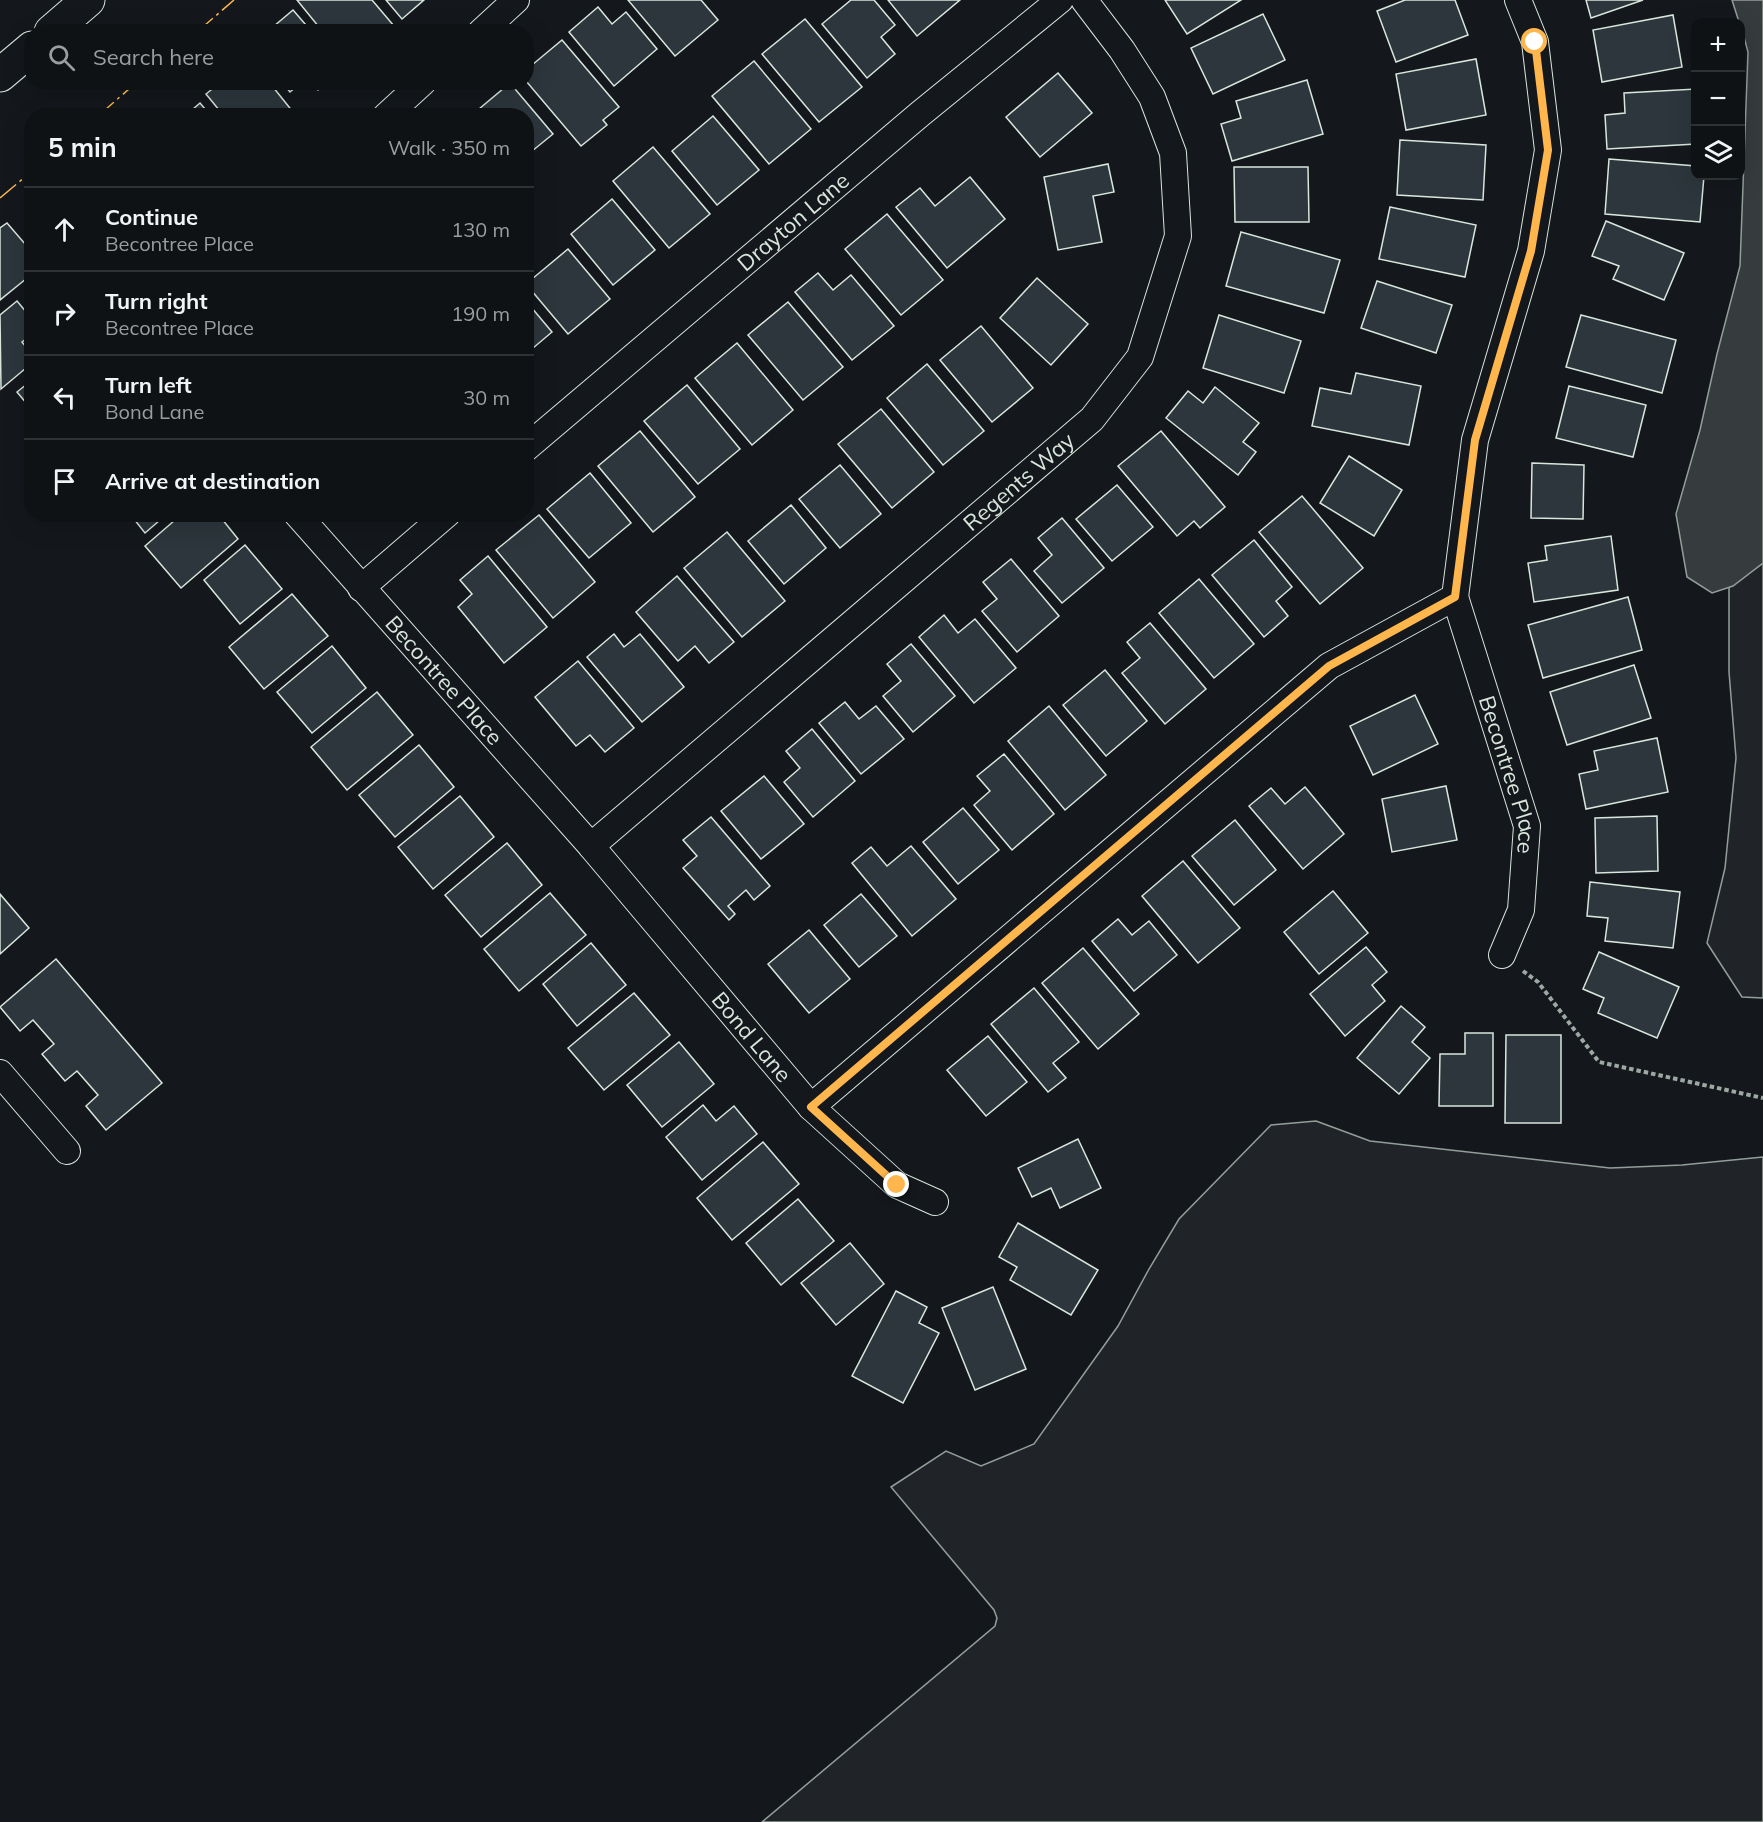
<!DOCTYPE html>
<meta charset="utf-8">
<style>
body{margin:0;font-family:Mulish,sans-serif;background:#181b1e;color:#f1f3f6}
.controls{position:absolute;right:18px;top:18px;display:grid;overflow:hidden;border-radius:12px;box-shadow:0 6px 24px #0002}
.controls button{width:54px;height:54px;display:grid;place-items:center;padding:0;border:0;border-bottom:2px solid #2f3234;background:#0f1215;color:#f1f3f6;font:30px sans-serif}
.stop{position:absolute;width:18px;height:18px;margin:-14px;border:4px solid #ffb74d;border-radius:50%;background:#fff}
.stop.end{background:#ffb74d;border-color:#fff;box-shadow:0 2px 6px #0008}
.list{margin:0;padding:0;list-style:none}
h2{display:flex;justify-content:space-between;align-items:center;height:78px;margin:0;padding:0 24px;font-size:26px}
h2 small{font-size:20px;font-weight:400;color:#9b9ea0}
.list li{display:grid;grid-template-columns:39px 1fr auto;gap:18px;align-items:center;box-sizing:border-box;height:84px;padding:0 24px;border-top:2px solid #2f3234}
.list b{display:block;font-size:22px;white-space:nowrap}
.list p{margin:0;font-size:20px;white-space:nowrap;color:#9b9ea0}
.list em{font-size:20px;font-style:normal;color:#9b9ea0}
.icon{flex:none;width:33px;height:33px;fill:none;stroke:currentColor;stroke-width:2;stroke-linecap:round;stroke-linejoin:round}
.map{position:relative;flex:none;width:1763px;height:1822px;overflow:hidden}
.search{position:absolute;background:#0f1215;box-shadow:0 6px 24px #0002;left:24px;top:24px;width:510px;height:66px;display:flex;align-items:center;gap:15px;box-sizing:border-box;padding:0 21px;border-radius:24px;color:#9b9ea0;font-size:22px}
.panel{position:absolute;background:#0f1215;box-shadow:0 6px 24px #0002;left:24px;top:108px;width:510px;height:414px;border-radius:24px}
.map>svg:first-child{display:block}
.green{fill:#202428;stroke:#939e99;stroke-width:1.5}
.water{fill:#363b3e;stroke:#939e99;stroke-width:1.5}
.building{fill:#2c363c;stroke:#d8e6dc;stroke-width:1.5}
.lines{fill:none;stroke-linecap:round;stroke-linejoin:round}
.minor-casing{stroke:#d8e6dc;stroke-width:28}
.secondary-casing{stroke:#d8e6dc;stroke-width:35}
.path{stroke:#9da8a2;stroke-width:4;stroke-dasharray:4.5 3;stroke-linecap:butt}
.minor{stroke:#14181c;stroke-width:26}
.secondary{stroke:#14181c;stroke-width:33}
.power{stroke:#ffb74d;stroke-width:1.5;stroke-dasharray:21 4.5 3 4.5;stroke-linecap:butt}
.route{stroke:#ffb74d;stroke-width:8}
.labels{text-anchor:middle;dominant-baseline:central;stroke-width:4.5;stroke-linejoin:round;paint-order:stroke}
.street-label{font-size:22px;fill:#d8e6dc;stroke:#14181c}
</style>
<div class="map">
<svg width="1763" height="1822" viewBox="0 0 1763 1822">
<rect width="100%" height="100%" fill="#14181c"/>
<g class="green">
<path d="M 1763,563 L 1763,998 L 1742,997 L 1707,943 L 1725,868 L 1736,758 L 1729,672 L 1729,587 Z"/>
<path d="M 1316,1121 L 1370,1141 L 1610,1168 L 1682,1165 L 1763,1157 L 1763,1822 L 762,1822 L 995,1626 L 997,1618 L 994,1610 L 891,1487 L 946,1451 L 981,1466 L 1034,1444 L 1118,1326 L 1149,1269 L 1179,1219 L 1271,1125 Z"/>
</g>
<path class="water" d="M 1732,0 L 1763,0 L 1763,563 L 1733,586 L 1712,593 L 1687,577 L 1676,514 L 1700,430 L 1717,354 L 1740,266 L 1748,52 L 1740,22 L 1739,22 Z"/>
<g class="building">
<path d="M 297,0 L 372,0 L 394,26 L 388,32 L 323,32 Z"/>
<path d="M 386,0 L 424,0 L 402,19 Z"/>
<path d="M 628,0 L 701,0 L 718,20 L 675,56 Z"/>
<path d="M 851,0 L 874,0 L 895,25 L 881,37 L 895,54 L 867,78 L 822,24 Z"/>
<path d="M 888,0 L 960,0 L 917,36 Z"/>
<path d="M 1165,0 L 1241,0 L 1187,34 Z"/>
<path d="M 1405,0 L 1455,0 L 1468,35 L 1396,62 L 1377,11 Z"/>
<path d="M 1586,0 L 1643,0 L 1591,18 Z"/>
<path d="M 598,7 L 612,24 L 626,12 L 657,49 L 614,86 L 569,32 Z"/>
<path d="M 293,10 L 312,32 L 267,32 Z"/>
<path d="M 1263,14 L 1285,60 L 1213,94 L 1191,48 Z"/>
<path d="M 1673,15 L 1682,67 L 1602,82 L 1593,30 Z"/>
<path d="M 805,19 L 862,87 L 819,122 L 762,54 Z"/>
<path d="M 562,40 L 619,107 L 603,120 L 607,125 L 581,146 L 526,81 L 526,70 Z"/>
<path d="M 1476,59 L 1486,115 L 1406,130 L 1396,74 Z"/>
<path d="M 754,61 L 811,129 L 769,164 L 712,96 Z"/>
<path d="M 1058,73 L 1092,113 L 1040,157 L 1006,117 Z"/>
<path d="M 1307,80 L 1323,134 L 1232,161 L 1221,124 L 1241,118 L 1236,101 Z"/>
<path d="M 221,82 L 269,82 L 293,112 L 288,116 L 224,116 L 206,94 Z"/>
<path d="M 282,82 L 302,82 L 290,92 Z"/>
<path d="M 312,82 L 328,82 L 318,90 Z"/>
<path d="M 510,83 L 553,134 L 526,156 L 526,116 L 473,114 Z"/>
<path d="M 1696,89 L 1696,144 L 1607,149 L 1605,115 L 1625,113 L 1624,93 Z"/>
<path d="M 200,103 L 211,116 L 185,116 Z"/>
<path d="M 713,116 L 759,170 L 717,205 L 672,151 Z"/>
<path d="M 1400,140 L 1486,145 L 1483,200 L 1397,195 Z"/>
<path d="M 653,147 L 710,214 L 669,248 L 613,181 Z"/>
<path d="M 1609,159 L 1696,166 L 1696,176 L 1704,176 L 1700,222 L 1605,214 Z"/>
<path d="M 1108,164 L 1114,192 L 1093,196 L 1102,242 L 1058,250 L 1044,177 Z"/>
<path d="M 1234,167 L 1308,167 L 1309,222 L 1235,222 Z"/>
<path d="M 970,177 L 1005,219 L 947,268 L 896,207 L 920,188 L 935,206 Z"/>
<path d="M 612,199 L 655,250 L 613,285 L 571,234 Z"/>
<path d="M 1390,207 L 1476,225 L 1465,277 L 1379,259 Z"/>
<path d="M 887,214 L 943,280 L 901,315 L 845,249 Z"/>
<path d="M 1606,221 L 1684,253 L 1664,300 L 1613,279 L 1619,266 L 1592,256 Z"/>
<path d="M 7,223 L 32,252 L 32,274 L 0,300 L 0,228 Z"/>
<path d="M 1241,232 L 1340,260 L 1324,313 L 1226,286 Z"/>
<path d="M 568,249 L 610,299 L 568,334 L 526,284 Z"/>
<path d="M 818,273 L 833,290 L 851,275 L 894,326 L 852,360 L 795,292 Z"/>
<path d="M 1037,278 L 1088,324 L 1051,365 L 1000,318 Z"/>
<path d="M 1377,281 L 1452,305 L 1436,353 L 1361,328 Z"/>
<path d="M 17,301 L 32,319 L 32,334 L 22,342 L 32,354 L 32,363 L 1,389 L 0,315 Z"/>
<path d="M 526,301 L 552,332 L 526,354 Z"/>
<path d="M 788,302 L 843,367 L 803,400 L 748,335 Z"/>
<path d="M 1219,315 L 1301,341 L 1284,393 L 1203,368 Z"/>
<path d="M 1581,315 L 1676,340 L 1662,393 L 1566,367 Z"/>
<path d="M 981,326 L 1033,388 L 992,422 L 940,360 Z"/>
<path d="M 737,343 L 793,410 L 752,445 L 695,378 Z"/>
<path d="M 927,364 L 984,431 L 943,465 L 887,398 Z"/>
<path d="M 1356,373 L 1421,386 L 1409,445 L 1312,426 L 1320,388 L 1351,394 Z"/>
<path d="M 32,380 L 32,410 L 17,392 Z"/>
<path d="M 687,385 L 740,449 L 698,484 L 644,421 Z"/>
<path d="M 1569,386 L 1646,405 L 1633,457 L 1556,438 Z"/>
<path d="M 1215,387 L 1259,423 L 1243,442 L 1256,452 L 1238,475 L 1166,418 L 1188,391 L 1203,403 Z"/>
<path d="M 881,409 L 934,472 L 892,508 L 838,444 Z"/>
<path d="M 640,431 L 695,497 L 653,532 L 598,466 Z"/>
<path d="M 1161,431 L 1225,507 L 1200,528 L 1194,521 L 1177,536 L 1118,466 Z"/>
<path d="M 1349,456 L 1402,490 L 1374,536 L 1320,503 Z"/>
<path d="M 1532,463 L 1584,465 L 1583,519 L 1531,518 Z"/>
<path d="M 840,465 L 881,514 L 840,548 L 799,499 Z"/>
<path d="M 590,473 L 631,523 L 589,558 L 547,509 Z"/>
<path d="M 1117,485 L 1153,527 L 1112,561 L 1076,519 Z"/>
<path d="M 1302,496 L 1363,568 L 1320,604 L 1259,532 Z"/>
<path d="M 791,505 L 826,548 L 784,584 L 748,541 Z"/>
<path d="M 130,514 L 167,514 L 145,533 Z"/>
<path d="M 182,514 L 218,514 L 238,539 L 181,588 L 145,546 Z"/>
<path d="M 539,515 L 595,582 L 553,618 L 496,550 Z"/>
<path d="M 1062,518 L 1104,568 L 1062,603 L 1034,571 L 1052,555 L 1038,538 Z"/>
<path d="M 727,532 L 785,601 L 742,637 L 684,568 Z"/>
<path d="M 1611,536 L 1618,590 L 1534,602 L 1528,563 L 1547,560 L 1545,546 Z"/>
<path d="M 1254,540 L 1292,587 L 1276,601 L 1288,616 L 1264,637 L 1212,575 Z"/>
<path d="M 245,545 L 282,589 L 240,624 L 204,580 Z"/>
<path d="M 488,556 L 547,627 L 504,663 L 458,607 L 472,594 L 460,580 Z"/>
<path d="M 1011,559 L 1059,616 L 1017,652 L 982,611 L 997,599 L 983,582 Z"/>
<path d="M 677,576 L 734,642 L 709,663 L 695,646 L 678,661 L 636,612 Z"/>
<path d="M 1199,579 L 1254,644 L 1214,678 L 1159,613 Z"/>
<path d="M 292,594 L 328,636 L 264,689 L 229,647 Z"/>
<path d="M 1628,597 L 1642,650 L 1543,678 L 1528,625 Z"/>
<path d="M 944,615 L 958,633 L 975,619 L 1016,668 L 974,703 L 919,637 Z"/>
<path d="M 1150,623 L 1206,689 L 1165,724 L 1122,673 L 1140,658 L 1127,642 Z"/>
<path d="M 614,634 L 624,647 L 640,634 L 684,687 L 642,722 L 587,657 Z"/>
<path d="M 911,644 L 955,696 L 913,732 L 883,696 L 901,681 L 887,664 Z"/>
<path d="M 332,646 L 366,688 L 312,733 L 277,692 Z"/>
<path d="M 578,661 L 634,728 L 605,752 L 590,735 L 576,746 L 535,697 Z"/>
<path d="M 1634,665 L 1651,718 L 1567,745 L 1550,692 Z"/>
<path d="M 1105,670 L 1147,721 L 1106,756 L 1063,705 Z"/>
<path d="M 377,692 L 413,735 L 347,790 L 311,747 Z"/>
<path d="M 1415,695 L 1438,744 L 1373,775 L 1350,726 Z"/>
<path d="M 845,702 L 859,719 L 876,706 L 904,739 L 861,774 L 819,723 Z"/>
<path d="M 1049,706 L 1106,775 L 1065,810 L 1008,741 Z"/>
<path d="M 812,729 L 855,781 L 813,817 L 784,782 L 800,768 L 786,751 Z"/>
<path d="M 1657,738 L 1668,792 L 1586,809 L 1579,774 L 1598,770 L 1594,751 Z"/>
<path d="M 419,745 L 454,787 L 395,837 L 359,795 Z"/>
<path d="M 1004,754 L 1054,814 L 1012,850 L 974,805 L 990,791 L 977,776 Z"/>
<path d="M 764,776 L 804,824 L 761,859 L 721,811 Z"/>
<path d="M 1446,786 L 1457,840 L 1392,852 L 1382,799 Z"/>
<path d="M 1305,787 L 1344,834 L 1303,869 L 1249,806 L 1271,788 L 1285,804 Z"/>
<path d="M 460,796 L 494,837 L 433,889 L 398,847 Z"/>
<path d="M 963,808 L 999,850 L 958,884 L 923,842 Z"/>
<path d="M 1657,816 L 1658,871 L 1596,873 L 1595,818 Z"/>
<path d="M 711,817 L 770,886 L 754,900 L 746,890 L 728,906 L 735,914 L 729,920 L 683,868 L 697,856 L 683,840 Z"/>
<path d="M 1235,820 L 1276,870 L 1234,905 L 1192,856 Z"/>
<path d="M 507,843 L 542,885 L 481,937 L 445,895 Z"/>
<path d="M 911,846 L 956,899 L 912,936 L 852,863 L 871,847 L 887,866 Z"/>
<path d="M 1183,861 L 1240,928 L 1198,963 L 1142,896 Z"/>
<path d="M 1590,882 L 1680,892 L 1673,948 L 1605,941 L 1608,918 L 1587,916 Z"/>
<path d="M 1333,891 L 1368,933 L 1319,974 L 1284,932 Z"/>
<path d="M 550,893 L 586,935 L 519,991 L 484,949 Z"/>
<path d="M 0,894 L 29,928 L 0,954 Z"/>
<path d="M 861,894 L 897,936 L 859,967 L 824,925 Z"/>
<path d="M 1118,919 L 1132,935 L 1149,921 L 1177,955 L 1134,991 L 1092,941 Z"/>
<path d="M 809,930 L 850,979 L 809,1013 L 768,964 Z"/>
<path d="M 591,943 L 626,985 L 577,1026 L 543,984 Z"/>
<path d="M 1366,947 L 1387,972 L 1372,985 L 1385,1001 L 1345,1036 L 1310,994 Z"/>
<path d="M 1083,948 L 1139,1014 L 1098,1049 L 1042,983 Z"/>
<path d="M 1599,952 L 1679,987 L 1657,1038 L 1598,1013 L 1604,998 L 1583,989 Z"/>
<path d="M 56,959 L 162,1083 L 106,1130 L 86,1106 L 98,1095 L 77,1071 L 65,1081 L 42,1054 L 54,1044 L 33,1020 L 20,1031 L 0,1007 Z"/>
<path d="M 1034,988 L 1079,1042 L 1053,1063 L 1066,1078 L 1048,1092 L 991,1024 Z"/>
<path d="M 634,993 L 670,1035 L 604,1090 L 568,1048 Z"/>
<path d="M 1401,1006 L 1425,1027 L 1412,1042 L 1430,1058 L 1399,1094 L 1357,1058 Z"/>
<path d="M 1465,1033 L 1493,1033 L 1493,1106 L 1439,1106 L 1440,1054 L 1465,1054 Z"/>
<path d="M 1506,1035 L 1561,1035 L 1561,1123 L 1505,1123 Z"/>
<path d="M 988,1036 L 1027,1082 L 986,1116 L 947,1070 Z"/>
<path d="M 679,1042 L 714,1084 L 662,1127 L 627,1085 Z"/>
<path d="M 703,1105 L 716,1121 L 734,1106 L 757,1134 L 702,1180 L 666,1137 Z"/>
<path d="M 1078,1139 L 1101,1188 L 1060,1208 L 1051,1188 L 1032,1197 L 1018,1168 Z"/>
<path d="M 763,1142 L 799,1184 L 732,1240 L 697,1198 Z"/>
<path d="M 798,1199 L 834,1241 L 781,1285 L 746,1243 Z"/>
<path d="M 1018,1223 L 1098,1270 L 1071,1315 L 1010,1280 L 1017,1267 L 999,1257 Z"/>
<path d="M 850,1243 L 884,1284 L 836,1325 L 801,1283 Z"/>
<path d="M 993,1287 L 1026,1369 L 975,1390 L 942,1308 Z"/>
<path d="M 896,1291 L 927,1307 L 919,1323 L 939,1333 L 903,1403 L 852,1376 Z"/>
</g>
<g class="lines">
<g class="minor-casing">
<g id="minor">
<path d="M 481,32 L 516,0"/>
<path d="M 386,116 L 423,82"/>
<path id="s1" d="M 526,448 L 920,114 L 1060,0"/>
<path id="s2" d="M 297,514 L 591,846 L 811,1107 L 897,1185 L 935,1202"/>
<path d="M 361,588 L 447,514"/>
<path id="s3" d="M 1455,597 L 1527,826 L 1521,910 L 1502,955"/>
<path id="s4" d="M 591,846 L 1092,419 L 1140,357 L 1178,236 L 1173,153 L 1152,97 L 1122,50 L 1084,0"/>
<path d="M 0,1073 L 67,1151"/>
<path d="M 811,1107 L 1329,666 L 1455,597 L 1475,440 L 1531,251 L 1548,150 L 1535,42 L 1518,0"/>
</g>
</g>
<g class="secondary-casing">
<g id="secondary">
<path d="M 51,32 L 88,0"/>
<path d="M 0,75 L 32,48"/>
</g>
</g>
<path class="path" d="M 1523,971 L 1538,982 L 1599,1062 L 1763,1098"/>
<use href="#minor" class="minor"/>
<use href="#secondary" class="secondary"/>
<g class="power">
<path d="M 197,32 L 234,0"/>
<path d="M 98,116 L 137,82"/>
<path d="M 0,198 L 32,171"/>
</g>
</g>
<g class="lines">
<path class="route" d="M 897,1185 L 811,1107 L 1329,666 L 1455,597 L 1475,440 L 1531,251 L 1548,150 L 1535,42"/>
</g>
<g class="labels">
<g class="street-label">
<text stroke="none"><textPath href="#s1" startOffset="350">Drayton Lane</textPath></text>
<text stroke="none"><textPath href="#s4" startOffset="562">Regents Way</textPath></text>
<text stroke="none"><textPath href="#s2" startOffset="222">Becontree Place</textPath></text>
<text stroke="none"><textPath href="#s3" startOffset="186">Becontree Place</textPath></text>
<text stroke="none"><textPath href="#s2" startOffset="693">Bond Lane</textPath></text>
</g>
</g>
</svg>
<div class="controls">
<button>+</button>
<button>−</button>
<button><svg class="icon" aria-label="layers" viewBox="0 0 24 24"><path d="M12 4l9 5-9 5-9-5zM3 14l9 5 9-5"/></svg></button>
</div>
<div class="stop" style="left:1535px;top:42px"></div>
<div class="stop end" style="left:897px;top:1185px"></div>
<div class="search"><svg class="icon" aria-label="search" viewBox="0 0 24 24"><circle cx="10" cy="10" r="6"/><path d="M15 15l6 6"/></svg>Search here</div>
<section class="panel">
<h2>5 min<small>Walk · 350 m</small></h2>
<ul class="list">
<li><svg class="icon" aria-label="ahead" viewBox="0 0 24 24"><path d="M12 20V5M6 11l6-6 6 6"/></svg><div><b>Continue</b><p>Becontree Place</p></div><em>130 m</em></li>
<li><svg class="icon" aria-label="right" viewBox="0 0 24 24"><path d="M7 20v-9h11M14 6l5 5-5 5"/></svg><div><b>Turn right</b><p>Becontree Place</p></div><em>190 m</em></li>
<li><svg class="icon" aria-label="left" viewBox="0 0 24 24"><path d="M17 20v-9H6M10 6l-5 5 5 5"/></svg><div><b>Turn left</b><p>Bond Lane</p></div><em>30 m</em></li>
<li><svg class="icon" aria-label="arrive" viewBox="0 0 24 24"><path d="M6 21V4h12l-3 4 3 4H6"/></svg><div><b>Arrive at destination</b></div></li>
</ul>
</section>
</div>
